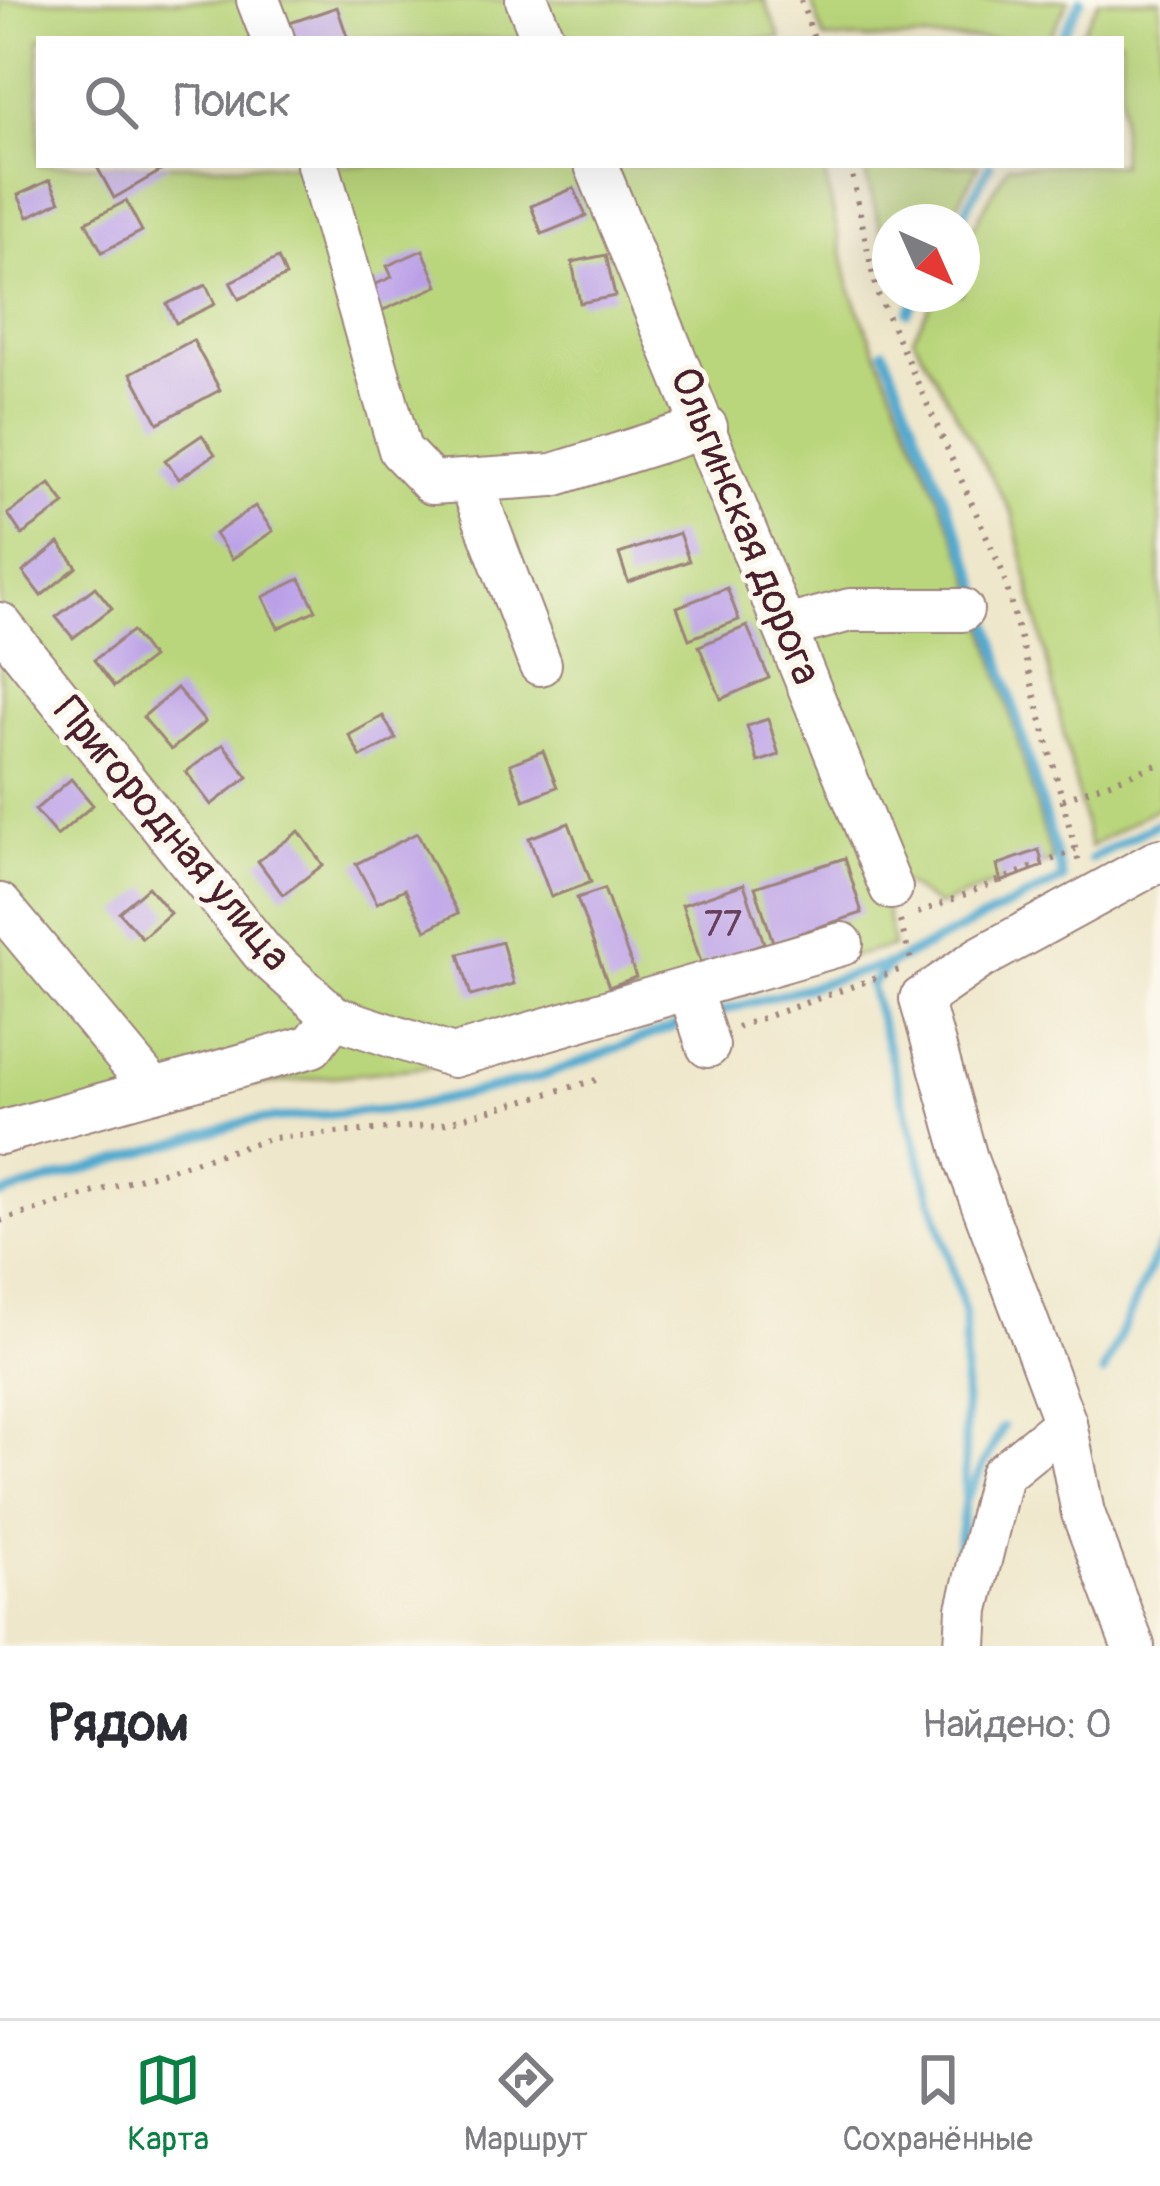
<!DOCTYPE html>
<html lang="ru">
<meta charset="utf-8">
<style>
body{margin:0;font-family:Pangolin,sans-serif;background:#f2f2f3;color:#2b2b33}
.compass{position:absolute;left:872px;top:204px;width:108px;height:108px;border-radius:50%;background:#fff;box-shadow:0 12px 48px #0002;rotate:135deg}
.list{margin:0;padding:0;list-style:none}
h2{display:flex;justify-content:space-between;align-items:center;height:156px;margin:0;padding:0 48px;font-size:51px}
h2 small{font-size:39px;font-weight:400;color:#7c7c81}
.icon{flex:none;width:66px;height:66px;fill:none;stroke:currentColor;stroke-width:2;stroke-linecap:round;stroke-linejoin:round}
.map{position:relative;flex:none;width:1160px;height:1646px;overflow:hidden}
.search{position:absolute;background:#fff;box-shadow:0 12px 48px #0002;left:36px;right:36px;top:36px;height:132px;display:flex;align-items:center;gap:30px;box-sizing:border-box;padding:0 42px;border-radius:0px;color:#7c7c81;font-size:45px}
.sheet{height:372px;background:#fff}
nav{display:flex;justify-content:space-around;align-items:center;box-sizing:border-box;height:168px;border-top:3px solid #e1e1e2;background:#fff;font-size:33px;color:#7c7c81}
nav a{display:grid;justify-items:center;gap:6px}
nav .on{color:#0b8043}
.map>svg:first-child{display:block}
.green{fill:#bad67c;stroke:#827a54;stroke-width:3}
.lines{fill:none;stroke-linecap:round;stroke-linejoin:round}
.stream{stroke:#52aacf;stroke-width:9}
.building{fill:#bba0e8}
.minor-casing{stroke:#9c837b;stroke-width:46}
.path{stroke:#9c837b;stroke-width:6;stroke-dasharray:3 9;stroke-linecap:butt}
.minor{stroke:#fff;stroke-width:42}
.labels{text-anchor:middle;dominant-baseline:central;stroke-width:10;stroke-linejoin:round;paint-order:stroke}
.number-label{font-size:36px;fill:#663f5a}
.street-label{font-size:42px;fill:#4a1f2b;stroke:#fbf7ec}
</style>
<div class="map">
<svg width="1160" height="1646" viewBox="0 0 1160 1646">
<rect width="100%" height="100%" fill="#fbf7ec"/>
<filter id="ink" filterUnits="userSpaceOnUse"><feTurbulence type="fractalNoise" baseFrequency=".00833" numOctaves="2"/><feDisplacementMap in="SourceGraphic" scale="24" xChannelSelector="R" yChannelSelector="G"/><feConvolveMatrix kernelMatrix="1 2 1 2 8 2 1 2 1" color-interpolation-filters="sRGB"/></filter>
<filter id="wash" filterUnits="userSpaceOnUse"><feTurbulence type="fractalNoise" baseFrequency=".004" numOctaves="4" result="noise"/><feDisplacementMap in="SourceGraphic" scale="48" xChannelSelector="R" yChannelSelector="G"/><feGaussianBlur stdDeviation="2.7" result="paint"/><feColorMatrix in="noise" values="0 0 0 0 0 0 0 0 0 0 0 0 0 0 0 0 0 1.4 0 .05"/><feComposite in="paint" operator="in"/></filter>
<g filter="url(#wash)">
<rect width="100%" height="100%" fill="#efe7cb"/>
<g class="green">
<path d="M 0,0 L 764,0 L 781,39 L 39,39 L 39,165 L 823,165 L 850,289 L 968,567 L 1052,861 L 938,906 L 904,883 L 883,893 L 893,946 L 438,1066 L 241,1086 L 0,1156 Z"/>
<path d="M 811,0 L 1069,0 L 1048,39 L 824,39 Z"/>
<path d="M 1099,0 L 1160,0 L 1160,806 L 1090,847 L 1013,515 L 913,337 L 936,294 L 962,294 L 962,248 L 1008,165 L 1121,165 L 1121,39 L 1078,39 Z"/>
<path d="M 863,165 L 979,165 L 948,222 L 890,222 L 890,262 Z"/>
</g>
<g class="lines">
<g class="stream">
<path d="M 1060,39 L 1081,0"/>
<path d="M 959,222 L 990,165"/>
<path d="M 908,312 L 919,294"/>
<path d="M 884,350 L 977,578 L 1063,879 L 892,963"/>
<path d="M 1091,859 L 1160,822"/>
<path d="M 712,1014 L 892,963 L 870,985 L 965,1314 L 965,1501"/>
<path d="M 0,1195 L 248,1121 L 405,1108 L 538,1078 L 688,1021"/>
<path d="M 1103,1373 L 1160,1246"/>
<path d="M 953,1586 L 965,1501 L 1003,1427"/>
</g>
</g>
<g id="blocks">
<g class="building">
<path d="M 337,7 L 348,39 L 295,39 L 290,23 Z"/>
<path d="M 96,165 L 171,165 L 114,198 Z"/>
<path d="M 50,180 L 60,201 L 28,217 L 18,195 Z"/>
<path d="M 574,188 L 586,216 L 542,234 L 531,206 Z"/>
<path d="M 126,201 L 142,231 L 102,252 L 86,222 Z"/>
<path d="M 423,250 L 438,286 L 367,317 L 356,293 L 392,277 L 387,266 Z"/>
<path d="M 606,255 L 615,296 L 580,303 L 572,262 Z"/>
<path d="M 278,258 L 286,276 L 239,299 L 230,282 Z"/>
<path d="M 206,285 L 215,304 L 176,323 L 167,304 Z"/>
<path d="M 193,340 L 220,390 L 158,423 L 131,373 Z"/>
<path d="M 202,435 L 215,454 L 179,479 L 165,460 Z"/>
<path d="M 50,484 L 65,504 L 22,535 L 8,514 Z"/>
<path d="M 255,506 L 273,531 L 232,559 L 215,534 Z"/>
<path d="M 679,533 L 689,561 L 628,582 L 619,554 Z"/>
<path d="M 59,543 L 77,567 L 41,596 L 23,572 Z"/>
<path d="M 300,579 L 316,610 L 278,628 L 263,597 Z"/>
<path d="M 95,587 L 112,608 L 73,638 L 56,617 Z"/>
<path d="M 727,588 L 739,620 L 689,639 L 677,607 Z"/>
<path d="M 747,626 L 769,678 L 721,699 L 699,646 Z"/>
<path d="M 132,631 L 152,658 L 114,687 L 94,660 Z"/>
<path d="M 177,688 L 205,722 L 171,750 L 143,717 Z"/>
<path d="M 383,716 L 396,739 L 361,757 L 349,735 Z"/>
<path d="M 768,719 L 779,755 L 758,762 L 747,726 Z"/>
<path d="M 223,744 L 248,777 L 211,805 L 186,772 Z"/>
<path d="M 543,751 L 557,787 L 524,800 L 510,764 Z"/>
<path d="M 71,779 L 93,805 L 57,836 L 35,810 Z"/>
<path d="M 569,823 L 591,882 L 551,897 L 529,838 Z"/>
<path d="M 299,831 L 323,865 L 283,895 L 258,861 Z"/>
<path d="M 417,833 L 458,913 L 426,930 L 405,889 L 377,903 L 356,864 Z"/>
<path d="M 1039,850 L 1043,866 L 1001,882 L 997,865 Z"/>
<path d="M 845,858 L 862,913 L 773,942 L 755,887 Z"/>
<path d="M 744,884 L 764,943 L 702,965 L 682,905 Z"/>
<path d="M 148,887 L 170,913 L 142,938 L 119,912 Z"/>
<path d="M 604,889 L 636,977 L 609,987 L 577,898 Z"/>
<path d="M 502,942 L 514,984 L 471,996 L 459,954 Z"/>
</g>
</g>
</g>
<g filter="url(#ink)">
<use href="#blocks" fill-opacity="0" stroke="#9c837b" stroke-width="3"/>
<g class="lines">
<g class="minor-casing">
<g id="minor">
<path d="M 258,0 L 273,39"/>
<path d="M 527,0 L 543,39"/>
<path d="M 318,165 L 400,450 L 432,483 L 553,475 L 706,427"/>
<path d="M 596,165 L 891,888"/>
<path d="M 471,483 L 540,664"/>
<path d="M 0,624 L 263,953 L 334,1017 L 453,1056 L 842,944"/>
<path d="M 786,627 L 850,610 L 962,610"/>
<path d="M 0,905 L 154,1090"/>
<path d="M 689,988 L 708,1046"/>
<path d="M 0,1133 L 312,1046 L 334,1017"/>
<path d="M 966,1646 L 968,1609 L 1001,1475 L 1065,1423"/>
<path d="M 1133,1646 L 1083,1513 L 1065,1423 L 967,1162 L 921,999 L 980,958 L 1160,860"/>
</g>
</g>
<g class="path">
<path d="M 801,0 L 814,39"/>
<path d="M 850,165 L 876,290 L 1003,573 L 1079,863"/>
<path d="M 1063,799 L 1160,764"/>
<path d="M 918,913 L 1076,850"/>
<path d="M 900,921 L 911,960"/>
<path d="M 737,1027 L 899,970"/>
<path d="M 0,1221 L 273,1138 L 438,1125 L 596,1080"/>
</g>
<use href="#minor" class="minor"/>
</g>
</g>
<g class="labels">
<g class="number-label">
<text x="723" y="924">77</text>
</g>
<g class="street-label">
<text transform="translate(745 526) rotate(68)">Ольгинская дорога</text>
<text transform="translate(172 834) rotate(50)">Пригородная улица</text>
</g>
</g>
</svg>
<svg class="compass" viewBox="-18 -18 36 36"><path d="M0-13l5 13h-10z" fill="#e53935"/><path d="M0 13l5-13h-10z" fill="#7c7c81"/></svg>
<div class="search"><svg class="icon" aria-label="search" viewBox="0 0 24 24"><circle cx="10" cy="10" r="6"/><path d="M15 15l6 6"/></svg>Поиск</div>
</div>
<section class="sheet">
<h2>Рядом<small>Найдено: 0</small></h2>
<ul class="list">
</ul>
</section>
<nav>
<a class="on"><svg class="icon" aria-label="map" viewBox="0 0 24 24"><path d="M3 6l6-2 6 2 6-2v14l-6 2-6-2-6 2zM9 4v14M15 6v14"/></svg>Карта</a>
<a><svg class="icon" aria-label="directions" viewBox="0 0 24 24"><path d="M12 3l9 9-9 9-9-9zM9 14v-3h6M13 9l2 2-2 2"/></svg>Маршрут</a>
<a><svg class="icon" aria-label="saved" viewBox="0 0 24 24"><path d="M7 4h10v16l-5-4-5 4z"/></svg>Сохранённые</a>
</nav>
